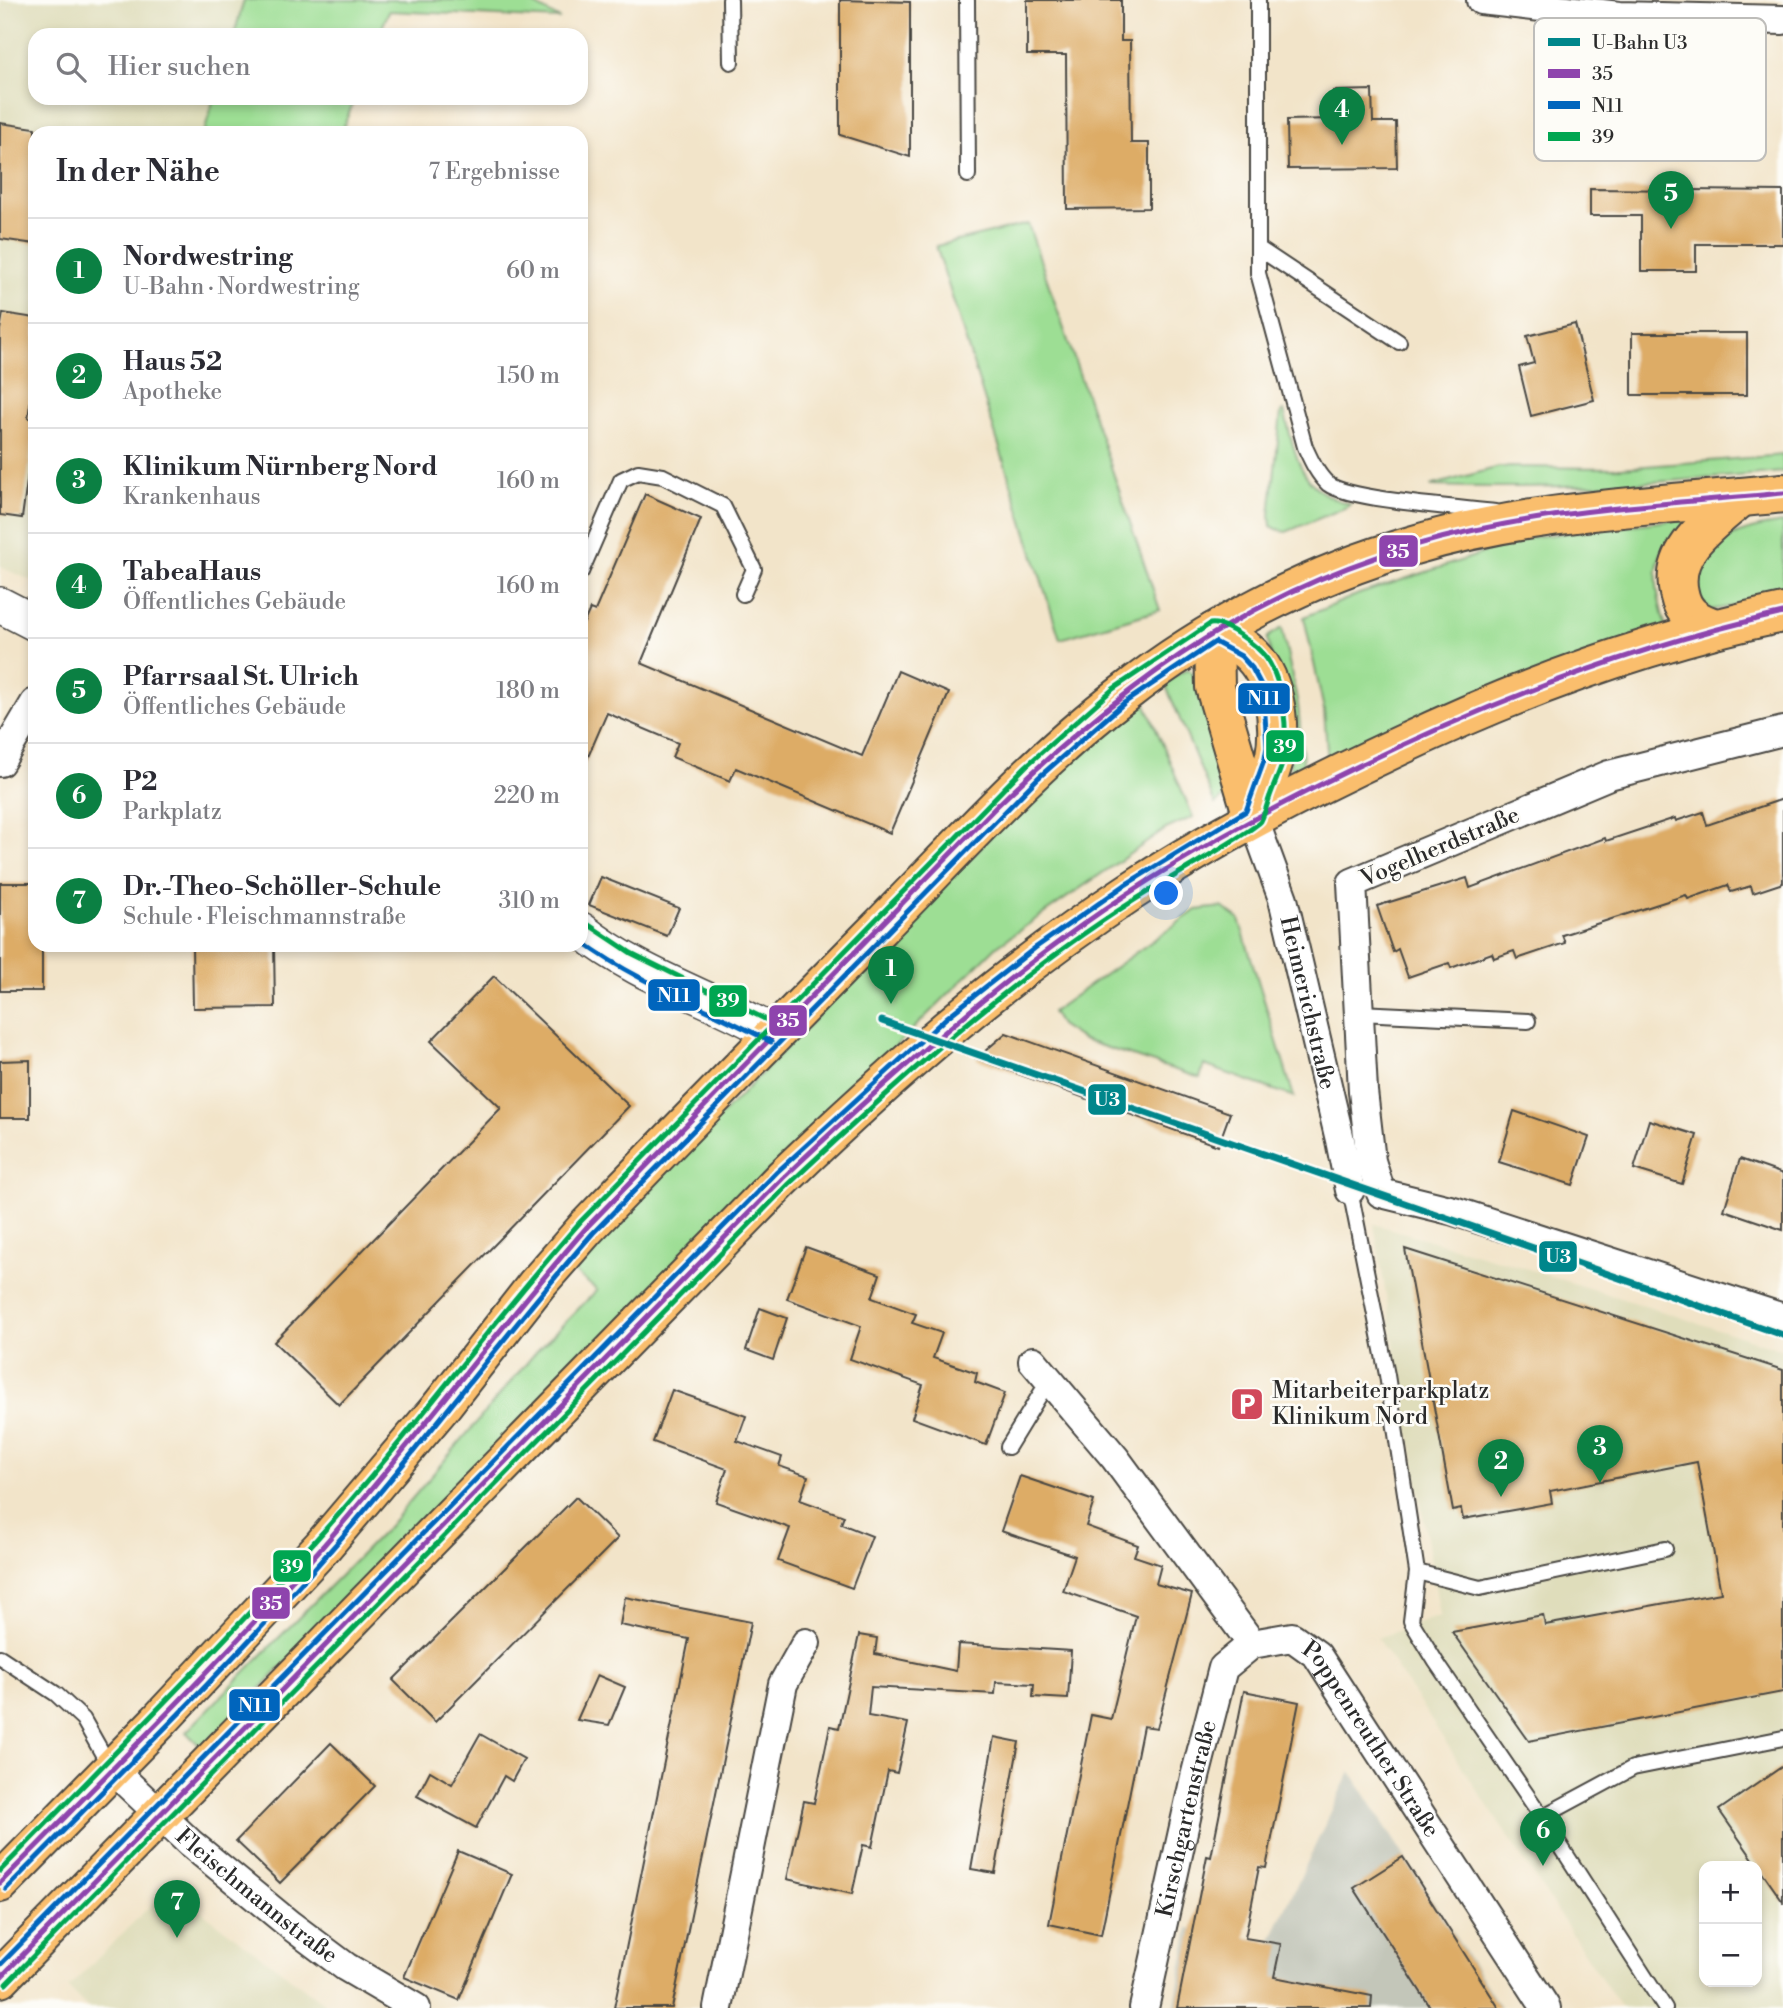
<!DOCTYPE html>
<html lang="de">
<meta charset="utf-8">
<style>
body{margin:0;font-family:"Libre Bodoni",serif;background:#f2f2f3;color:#2b2b33}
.controls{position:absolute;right:21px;bottom:21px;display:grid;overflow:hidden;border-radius:14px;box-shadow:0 4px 10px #0003}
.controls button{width:63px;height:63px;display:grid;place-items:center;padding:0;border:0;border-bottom:2px solid #e1e1e2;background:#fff;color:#2b2b33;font:35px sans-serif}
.you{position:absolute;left:1167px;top:894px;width:24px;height:24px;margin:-18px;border:5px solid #fff;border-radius:50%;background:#1a73e8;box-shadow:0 0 0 10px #1a73e833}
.badge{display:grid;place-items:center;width:46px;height:46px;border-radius:50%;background:#0b8043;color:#fff;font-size:23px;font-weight:700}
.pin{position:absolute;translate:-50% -58px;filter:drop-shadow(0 2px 4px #0008)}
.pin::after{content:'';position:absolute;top:37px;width:24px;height:21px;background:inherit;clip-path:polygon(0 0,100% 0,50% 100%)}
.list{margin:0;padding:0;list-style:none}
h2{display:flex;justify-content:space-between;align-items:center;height:91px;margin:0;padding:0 28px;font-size:30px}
h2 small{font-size:23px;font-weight:400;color:#7c7c81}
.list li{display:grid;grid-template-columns:46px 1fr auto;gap:21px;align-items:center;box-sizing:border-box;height:105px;padding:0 28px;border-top:2px solid #e1e1e2}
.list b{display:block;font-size:26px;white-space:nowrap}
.list p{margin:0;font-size:23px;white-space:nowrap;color:#7c7c81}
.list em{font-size:23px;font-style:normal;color:#7c7c81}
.icon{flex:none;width:38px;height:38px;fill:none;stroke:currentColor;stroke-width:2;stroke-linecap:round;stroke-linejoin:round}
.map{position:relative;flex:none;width:1783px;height:2008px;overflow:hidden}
.search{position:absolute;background:#fff;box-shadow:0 4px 10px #0003;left:28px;top:28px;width:560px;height:77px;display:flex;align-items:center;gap:18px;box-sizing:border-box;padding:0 24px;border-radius:21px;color:#7c7c81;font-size:26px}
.panel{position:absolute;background:#fff;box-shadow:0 4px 10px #0003;left:28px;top:126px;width:560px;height:826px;border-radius:21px}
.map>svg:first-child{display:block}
.built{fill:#dfddbb;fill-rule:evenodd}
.industrial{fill:#c3c6b9}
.green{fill:#9dde94;stroke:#648460;stroke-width:2}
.building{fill:#ddac66}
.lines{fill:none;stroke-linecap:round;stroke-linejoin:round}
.service-casing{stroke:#494743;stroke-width:18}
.minor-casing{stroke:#494743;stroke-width:32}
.tertiary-casing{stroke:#494743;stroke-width:38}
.primary-casing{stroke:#494743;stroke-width:42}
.service{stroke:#fff;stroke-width:14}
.minor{stroke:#fff;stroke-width:28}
.tertiary{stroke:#fff;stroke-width:35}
.primary{stroke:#fabe6d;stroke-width:38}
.bus-1-casing{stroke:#fdfcf7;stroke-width:10}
.bus-2-casing{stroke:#fdfcf7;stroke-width:10}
.bus-3-casing{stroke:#fdfcf7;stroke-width:10}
.bus-1{stroke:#8e44ad;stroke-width:5}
.bus-2{stroke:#0065bd;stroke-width:5}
.bus-3{stroke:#00a651;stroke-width:5}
.metro-1-casing{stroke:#fdfcf7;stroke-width:12}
.metro-1{stroke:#00868b;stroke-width:7}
.labels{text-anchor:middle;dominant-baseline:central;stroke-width:5;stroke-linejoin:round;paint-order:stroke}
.street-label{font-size:23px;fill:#2b2b2b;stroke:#fdfcf7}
.poi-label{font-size:23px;fill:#2b2b2b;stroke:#fdfcf7;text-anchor:start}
.key{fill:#fdfcf7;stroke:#bebdba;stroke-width:2}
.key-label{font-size:19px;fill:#2b2b2b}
.line-badge{stroke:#fdfcf7;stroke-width:2.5}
.badge-label{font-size:19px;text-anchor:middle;font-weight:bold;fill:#fff}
</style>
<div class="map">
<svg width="1783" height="2008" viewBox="0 0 1783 2008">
<rect width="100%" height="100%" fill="#fdfcf7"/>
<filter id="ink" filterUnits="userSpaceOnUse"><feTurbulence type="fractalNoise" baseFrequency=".0143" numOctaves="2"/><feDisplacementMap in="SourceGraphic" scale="14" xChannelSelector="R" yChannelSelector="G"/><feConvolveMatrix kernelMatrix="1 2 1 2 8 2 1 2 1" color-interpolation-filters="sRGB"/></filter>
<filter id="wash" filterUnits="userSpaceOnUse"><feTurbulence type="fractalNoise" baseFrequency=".00686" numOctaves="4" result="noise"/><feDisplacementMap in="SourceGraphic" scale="28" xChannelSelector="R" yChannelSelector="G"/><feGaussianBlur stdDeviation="1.57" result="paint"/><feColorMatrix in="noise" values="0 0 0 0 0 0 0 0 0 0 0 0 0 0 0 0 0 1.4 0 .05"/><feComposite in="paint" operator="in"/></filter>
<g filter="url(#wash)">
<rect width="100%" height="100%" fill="#f2e4c9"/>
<g class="built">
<path d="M 0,0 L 244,0 L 234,35 L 35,35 L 35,98 L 214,98 L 204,133 L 35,133 L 35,582 L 0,567 Z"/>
<path d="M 1374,1224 L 1522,1267 L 1783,1350 L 1783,2008 L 1621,2008 L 1377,1638 L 1440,1616 ZM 1704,1866 L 1757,1866 L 1757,1982 L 1704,1982 Z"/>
<path d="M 169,1887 L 330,2008 L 88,2008 L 68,1988 Z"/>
</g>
<path class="industrial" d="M 1350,1771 L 1501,2008 L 1174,2008 L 1189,1928 L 1270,1942 Z"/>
<g class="green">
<path d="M 244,0 L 526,0 L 560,19 L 389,11 L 379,35 L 234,35 Z"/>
<path d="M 214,98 L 355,98 L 341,133 L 204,133 Z"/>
<path d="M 1028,224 L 1160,610 L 1060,639 L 936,246 Z"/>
<path d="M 1284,411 C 1296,455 1299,492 1350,504 L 1347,507 L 1286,532 L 1281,531 L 1271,526 L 1270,515 L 1281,413 Z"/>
<path d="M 1783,455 L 1783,472 C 1665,483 1548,490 1430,486 L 1499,467 L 1621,468 Z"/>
<path d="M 1708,516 C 1698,522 1687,526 1678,533 C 1647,555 1656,596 1666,627 L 1328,763 L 1324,710 L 1304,617 L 1359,594 L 1475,556 L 1516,539 Z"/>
<path d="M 1783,523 L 1783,598 L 1711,610 C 1707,606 1699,600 1696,594 C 1695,590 1696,586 1695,583 C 1691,541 1751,527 1783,523 Z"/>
<path d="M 1282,628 L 1298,705 L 1304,773 L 1295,774 L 1291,769 L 1278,682 L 1267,639 L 1269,636 Z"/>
<path d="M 1188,669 L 1192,673 L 1227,787 L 1228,794 L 1215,804 L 1164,681 Z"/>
<path d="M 1142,695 L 1193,817 L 1166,829 L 997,946 L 772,1168 L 202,1748 L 186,1732 L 389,1526 L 536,1352 L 597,1290 L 572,1270 L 1014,812 Z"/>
<path d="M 1222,907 L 1239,919 L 1294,1097 L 1204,1065 L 1200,1078 L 1083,1040 L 1060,1025 L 1052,1012 L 1196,910 Z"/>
</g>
<g id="blocks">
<g class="building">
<path d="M 840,0 L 910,2 L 910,157 L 840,135 Z"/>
<path d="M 1027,0 L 1121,0 L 1121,41 L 1130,41 L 1131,143 L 1149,143 L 1149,208 L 1067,209 L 1066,55 L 1027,55 Z"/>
<path d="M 1372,90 L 1373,122 L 1396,122 L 1397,168 L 1288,169 L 1287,120 L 1333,119 L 1333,91 Z"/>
<path d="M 0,123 L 35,128 L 35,244 L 0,239 Z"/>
<path d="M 1590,189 L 1783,191 L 1783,244 L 1696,244 L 1696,271 L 1641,271 L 1641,216 L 1590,216 Z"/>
<path d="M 3,313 L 35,318 L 35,372 L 28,418 L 35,419 L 35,424 L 22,518 L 0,515 L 0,330 Z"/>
<path d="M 1575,324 L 1594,400 L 1531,416 L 1519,367 L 1534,363 L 1527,336 Z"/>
<rect x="1632" y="333" width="115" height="62"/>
<path d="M 645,494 L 701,519 L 641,663 L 862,756 L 898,671 L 949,693 L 890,833 L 736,768 L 730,781 L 672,757 L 678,743 L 607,713 L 581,773 L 581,629 L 590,609 L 595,611 Z"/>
<path d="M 1783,799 L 1783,883 L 1753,893 L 1751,886 L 1731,892 L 1728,885 L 1688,899 L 1686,895 L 1562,935 L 1565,943 L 1517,959 L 1514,951 L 1494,958 L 1492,953 L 1451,968 L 1449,963 L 1408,977 L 1398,949 L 1393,952 L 1377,906 L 1467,878 L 1470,888 L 1605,838 L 1606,841 L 1675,818 L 1676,821 L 1703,812 L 1707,825 Z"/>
<path d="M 601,877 L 679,908 L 667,936 L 589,905 Z"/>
<path d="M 0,883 L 35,883 L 35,945 L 42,945 L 42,991 L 0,991 Z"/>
<path d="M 192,945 L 274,945 L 275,1007 L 193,1008 Z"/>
<path d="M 494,976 L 629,1106 L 339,1405 L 274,1342 L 501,1108 L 431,1041 Z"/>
<path d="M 1006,1033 L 1230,1113 L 1218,1146 L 976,1059 Z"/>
<path d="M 30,1060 L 30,1118 L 0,1118 L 0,1061 Z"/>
<path d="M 1514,1111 L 1589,1137 L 1573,1185 L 1499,1162 Z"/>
<path d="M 1649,1120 L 1697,1135 L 1682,1184 L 1634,1169 Z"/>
<path d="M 1740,1159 L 1783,1174 L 1783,1230 L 1724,1210 Z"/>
<path d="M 806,1247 L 880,1274 L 872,1298 L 916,1314 L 912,1323 L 942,1333 L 933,1358 L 977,1373 L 975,1382 L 1005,1393 L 986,1445 L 912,1418 L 923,1385 L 850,1359 L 861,1326 L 787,1299 Z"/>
<path d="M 1405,1249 L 1783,1370 L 1783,1692 L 1529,1741 L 1452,1632 L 1543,1615 L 1545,1625 L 1721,1593 L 1697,1462 L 1550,1491 L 1552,1503 L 1463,1519 L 1461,1509 L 1453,1511 Z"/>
<path d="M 760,1308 L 787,1318 L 773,1360 L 746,1350 Z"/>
<path d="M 672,1390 L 746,1416 L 737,1441 L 782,1457 L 779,1466 L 808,1476 L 800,1500 L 844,1516 L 841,1524 L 872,1536 L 852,1588 L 778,1561 L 790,1528 L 716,1502 L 727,1469 L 653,1442 Z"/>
<path d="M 1020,1476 L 1094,1501 L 1086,1526 L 1138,1545 L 1134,1556 L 1161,1565 L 1156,1584 L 1192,1594 L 1157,1728 L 1143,1726 L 1101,1935 L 1049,1924 L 1091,1715 L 1111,1719 L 1136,1616 L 1063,1591 L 1075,1556 L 1001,1531 Z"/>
<path d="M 576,1497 L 618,1538 L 435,1722 L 393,1680 Z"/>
<path d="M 625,1597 L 751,1622 L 672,2008 L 614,2008 L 689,1639 L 620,1625 Z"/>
<path d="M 859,1635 L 877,1638 L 875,1654 L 956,1671 L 958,1644 L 1071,1651 L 1068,1699 L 1033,1697 L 1034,1684 L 996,1682 L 995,1694 L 871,1687 L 868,1716 L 908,1723 L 897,1773 L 888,1771 L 872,1847 L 863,1845 L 852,1894 L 787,1879 L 804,1801 L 814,1803 L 830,1726 L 839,1728 Z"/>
<path d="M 597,1675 L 625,1687 L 609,1725 L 577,1720 Z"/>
<path d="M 1244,1691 L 1299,1702 L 1266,1868 L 1259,1867 L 1245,1938 L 1281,1944 L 1274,1977 L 1372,1996 L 1371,2008 L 1177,2008 L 1207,1856 L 1211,1857 Z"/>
<path d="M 480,1734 L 524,1759 L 512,1781 L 504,1776 L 476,1828 L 417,1796 L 430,1771 L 452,1784 Z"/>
<path d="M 994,1737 L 1019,1742 L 995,1873 L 971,1869 Z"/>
<path d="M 331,1743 L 375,1786 L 280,1883 L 236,1841 Z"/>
<path d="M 1783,1766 L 1783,1902 L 1719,1810 Z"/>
<path d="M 458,1851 L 512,1874 L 459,2000 L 404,1977 Z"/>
<path d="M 1403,1857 L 1452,1934 L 1499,2008 L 1431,2008 L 1354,1888 Z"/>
</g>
</g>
</g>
<g filter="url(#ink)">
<use href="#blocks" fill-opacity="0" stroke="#494743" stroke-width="2"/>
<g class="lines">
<g class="service-casing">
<g id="service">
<path d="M 730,0 L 731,62"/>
<path d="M 967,0 L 968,175"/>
<path d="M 1258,0 L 1258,273 L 1305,447 C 1311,460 1317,474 1328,484 C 1349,500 1463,508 1495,512"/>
<path d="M 1258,248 L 1399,342"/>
<path d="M 581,572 L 621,480 L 638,472 L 663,476 L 723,506 L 754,569 L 743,594"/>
<path d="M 1359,1013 L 1528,1021"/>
<path d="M 1350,1190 L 1387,1375 L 1417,1572 L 1411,1621 L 1436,1662 L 1542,1817 L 1665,2008"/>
<path d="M 1008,1447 L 1049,1380"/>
<path d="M 1417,1572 L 1480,1588 L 1665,1549"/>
<path d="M 0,1657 L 56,1694 L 83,1719 L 110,1767"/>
<path d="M 1542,1817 L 1633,1768 L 1783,1738"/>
</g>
</g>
<g class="minor-casing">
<g id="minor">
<path d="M 1481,0 L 1619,16 L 1783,20"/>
<path d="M 1783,731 L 1609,775 L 1352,883 L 1363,1091 L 1371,1161 L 1381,1193 L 1454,1211 L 1783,1318"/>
<path d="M 0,762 L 35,703"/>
<path id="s1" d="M 1253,817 L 1283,899 L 1340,1140 L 1350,1190"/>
<path d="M 1033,1361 L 1115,1458 L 1252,1644"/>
<path id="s2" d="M 111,1768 L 190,1843 L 290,1925 L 346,1967 L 416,2008"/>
<path d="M 718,2008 L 783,1684 L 806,1643"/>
<path id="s3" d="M 1144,2008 L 1195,1777 L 1223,1668 L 1252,1644 L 1292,1637 L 1317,1655 L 1546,2008"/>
</g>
</g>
<g class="tertiary-casing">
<g id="tertiary">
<path d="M 0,605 L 35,623"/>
<path d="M 581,930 C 639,977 711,997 775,1034"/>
</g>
</g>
<g class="primary-casing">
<g id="primary">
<path d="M 1716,628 C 1696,622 1683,614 1679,593 C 1669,549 1712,523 1741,497"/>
<path d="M 1214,632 C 1225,638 1238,643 1247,651 C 1275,674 1281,722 1275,756 C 1270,777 1260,797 1253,817"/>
<path d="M 1214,632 L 1215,687 L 1253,817"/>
<path d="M 0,1883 L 158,1722 L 322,1547 L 439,1409 L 537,1284 L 587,1227 C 683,1127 781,1027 879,928 C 957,849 1033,763 1122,695 C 1207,628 1309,575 1414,545 C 1534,509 1659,506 1783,493"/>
<path d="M 0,1978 L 783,1178 C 891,1074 1005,974 1130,892 C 1215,836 1305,790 1397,747 C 1521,688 1648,641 1783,613"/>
</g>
</g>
<use href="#service" class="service"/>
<use href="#minor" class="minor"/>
<use href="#tertiary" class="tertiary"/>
<use href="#primary" class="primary"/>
<g class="bus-1-casing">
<g id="bus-1">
<path d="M 0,1883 C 109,1772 221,1662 323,1546 C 414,1442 496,1331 587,1227 L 996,807 C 1146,661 1295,562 1505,524 C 1596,507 1690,502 1783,493"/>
<path d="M 0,1978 L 783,1178 C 878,1088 975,1001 1082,925 C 1166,865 1257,815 1350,770 C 1489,702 1631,647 1783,613"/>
</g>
</g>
<g class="bus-2-casing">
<g id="bus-2">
<path d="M 581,941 C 639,984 708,1008 771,1042"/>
<path d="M 0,1965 L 777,1172 L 946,1018 L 1035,948 L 1125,885 L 1246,811 L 1265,758 L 1267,747 L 1264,699 L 1261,685 L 1252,668 L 1241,656 L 1215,642 L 1124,703 L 1038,778 L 593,1233 C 502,1337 421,1448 329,1552 C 227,1669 115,1778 6,1889"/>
</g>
</g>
<g class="bus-3-casing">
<g id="bus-3">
<path d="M 586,923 L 631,953 L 779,1026"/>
<path d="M 0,1871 C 106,1762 213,1655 314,1542 C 408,1439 489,1325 581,1221 L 1026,766 L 1113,689 L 1210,624 C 1225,621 1258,646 1267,659 C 1283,683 1289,732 1283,761 C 1280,773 1274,784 1270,796 C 1267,804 1265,813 1261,821 C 1255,830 1170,878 1154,888 C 1020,969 903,1077 789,1184 L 6,1984"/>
</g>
</g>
<use href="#bus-1" class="bus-1"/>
<use href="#bus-2" class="bus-2"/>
<use href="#bus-3" class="bus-3"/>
<g class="metro-1-casing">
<path id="metro-1" d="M 882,1021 L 1783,1335"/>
</g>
<use href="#metro-1" class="metro-1"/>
</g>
</g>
<defs>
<g id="parking-square" transform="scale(1.75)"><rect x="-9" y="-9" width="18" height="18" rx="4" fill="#d1495b" stroke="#fdfcf7"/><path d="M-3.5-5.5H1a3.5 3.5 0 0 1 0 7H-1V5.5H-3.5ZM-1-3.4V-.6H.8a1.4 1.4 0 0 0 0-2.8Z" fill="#fff"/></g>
</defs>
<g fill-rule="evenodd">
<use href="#parking-square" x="1247" y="1404"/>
</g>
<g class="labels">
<g class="street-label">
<text transform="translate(1440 847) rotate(-23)">Vogelherdstraße</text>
<text stroke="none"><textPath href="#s1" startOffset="194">Heimerichstraße</textPath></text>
<text stroke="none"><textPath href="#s3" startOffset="558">Poppenreuther Straße</textPath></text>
<text stroke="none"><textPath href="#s3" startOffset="194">Kirschgartenstraße</textPath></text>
<text stroke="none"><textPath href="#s2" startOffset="194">Fleischmannstraße</textPath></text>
</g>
<g class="poi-label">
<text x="1272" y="1391">Mitarbeiterparkplatz<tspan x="1272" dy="26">Klinikum Nord</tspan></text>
</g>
</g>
<rect x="1534" y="18" width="232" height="143" rx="10" class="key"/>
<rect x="1548" y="38" width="32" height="8" fill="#00868b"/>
<rect x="1548" y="69" width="32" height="9" fill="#8e44ad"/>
<rect x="1548" y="101" width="32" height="8" fill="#0065bd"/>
<rect x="1548" y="132" width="32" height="9" fill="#00a651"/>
<g class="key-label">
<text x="1592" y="49">U-Bahn U3</text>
<text x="1592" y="80">35</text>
<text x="1592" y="112">N11</text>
<text x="1592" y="143">39</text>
</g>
<g class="line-badge">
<rect x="1378" y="534" width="41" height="34" rx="7" fill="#8e44ad"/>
<rect x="1237" y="682" width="54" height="33" rx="7" fill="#0065bd"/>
<rect x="1265" y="729" width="40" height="34" rx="7" fill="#00a651"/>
<rect x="647" y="978" width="54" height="34" rx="7" fill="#0065bd"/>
<rect x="708" y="984" width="40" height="34" rx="7" fill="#00a651"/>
<rect x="768" y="1004" width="40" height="33" rx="7" fill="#8e44ad"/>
<rect x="1087" y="1083" width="40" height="33" rx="7" fill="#00868b"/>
<rect x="1538" y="1240" width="40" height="33" rx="7" fill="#00868b"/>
<rect x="272" y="1549" width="40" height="34" rx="7" fill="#00a651"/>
<rect x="251" y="1586" width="40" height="34" rx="7" fill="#8e44ad"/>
<rect x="228" y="1688" width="53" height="34" rx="7" fill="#0065bd"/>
</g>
<g class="badge-label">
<text x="1398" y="558">35</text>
<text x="1264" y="705">N11</text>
<text x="1285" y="753">39</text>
<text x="674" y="1002">N11</text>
<text x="728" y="1007">39</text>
<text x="788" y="1027">35</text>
<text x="1107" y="1106">U3</text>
<text x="1558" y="1263">U3</text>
<text x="292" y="1573">39</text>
<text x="271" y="1610">35</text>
<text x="255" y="1712">N11</text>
</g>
</svg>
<div class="controls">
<button>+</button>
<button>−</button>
</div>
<div class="you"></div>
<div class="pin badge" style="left:891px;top:1004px">1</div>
<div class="pin badge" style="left:1501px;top:1497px">2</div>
<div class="pin badge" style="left:1600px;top:1483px">3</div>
<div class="pin badge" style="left:1342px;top:145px">4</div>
<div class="pin badge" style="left:1671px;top:229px">5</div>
<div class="pin badge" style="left:1543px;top:1866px">6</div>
<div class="pin badge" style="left:177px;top:1938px">7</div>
<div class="search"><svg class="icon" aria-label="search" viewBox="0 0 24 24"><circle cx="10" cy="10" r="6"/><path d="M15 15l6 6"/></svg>Hier suchen</div>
<section class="panel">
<h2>In der Nähe<small>7 Ergebnisse</small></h2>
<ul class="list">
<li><span class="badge">1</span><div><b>Nordwestring</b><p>U-Bahn · Nordwestring</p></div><em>60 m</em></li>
<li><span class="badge">2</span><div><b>Haus 52</b><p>Apotheke</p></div><em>150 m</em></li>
<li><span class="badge">3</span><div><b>Klinikum Nürnberg Nord</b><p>Krankenhaus</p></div><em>160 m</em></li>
<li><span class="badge">4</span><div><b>TabeaHaus</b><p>Öffentliches Gebäude</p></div><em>160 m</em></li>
<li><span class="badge">5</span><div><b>Pfarrsaal St. Ulrich</b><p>Öffentliches Gebäude</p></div><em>180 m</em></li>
<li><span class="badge">6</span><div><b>P2</b><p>Parkplatz</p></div><em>220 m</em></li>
<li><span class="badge">7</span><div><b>Dr.-Theo-Schöller-Schule</b><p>Schule · Fleischmannstraße</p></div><em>310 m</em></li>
</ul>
</section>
</div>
